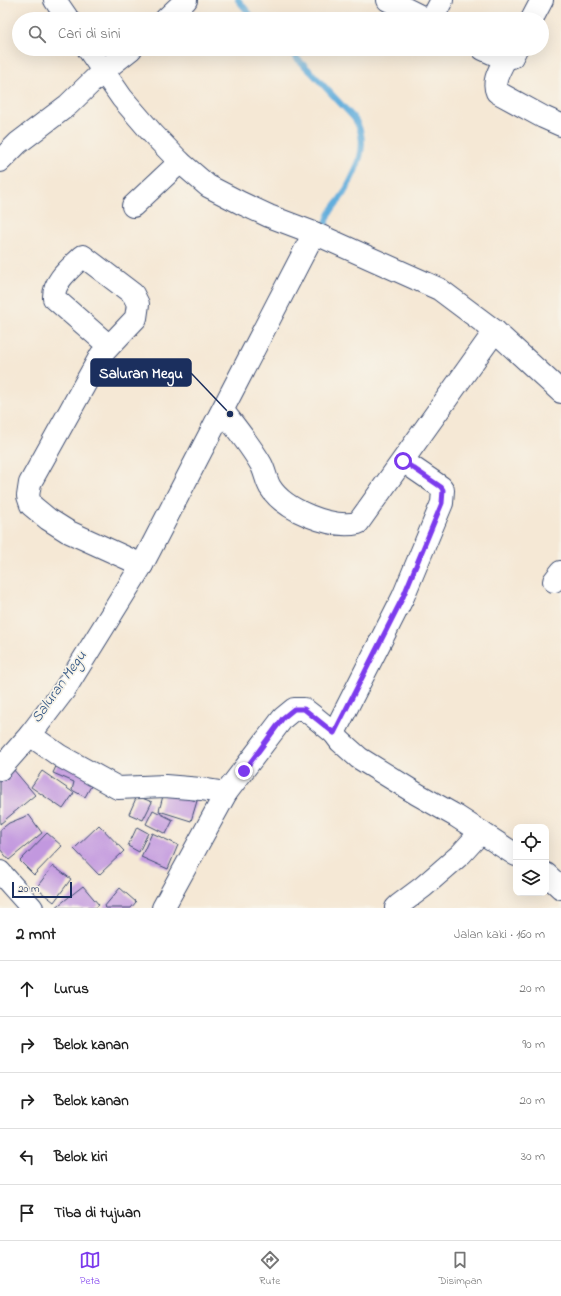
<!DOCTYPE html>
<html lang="id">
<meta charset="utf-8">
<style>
body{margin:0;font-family:"Indie Flower",sans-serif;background:#f2f2f2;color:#222}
.controls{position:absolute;right:12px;bottom:12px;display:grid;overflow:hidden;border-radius:8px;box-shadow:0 4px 16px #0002}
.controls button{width:36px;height:36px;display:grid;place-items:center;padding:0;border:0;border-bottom:1px solid #e0e0e0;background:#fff;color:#222;font:20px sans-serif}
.scale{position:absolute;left:12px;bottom:10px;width:60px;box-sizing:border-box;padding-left:4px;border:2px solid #1b2f5e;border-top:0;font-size:11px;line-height:14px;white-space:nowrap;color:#1b2f5e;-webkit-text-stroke:3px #f7f3e8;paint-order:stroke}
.stop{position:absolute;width:12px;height:12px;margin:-9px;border:3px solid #7c3aed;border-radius:50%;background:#fff}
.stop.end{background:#7c3aed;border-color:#fff;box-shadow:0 1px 4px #0008}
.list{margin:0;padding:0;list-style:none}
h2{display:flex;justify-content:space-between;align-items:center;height:52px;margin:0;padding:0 16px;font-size:17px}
h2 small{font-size:13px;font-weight:400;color:#767676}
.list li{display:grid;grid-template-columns:26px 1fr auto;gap:12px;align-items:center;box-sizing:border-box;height:56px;padding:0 16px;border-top:1px solid #e0e0e0}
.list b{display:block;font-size:15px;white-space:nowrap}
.list em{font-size:13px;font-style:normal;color:#767676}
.icon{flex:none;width:22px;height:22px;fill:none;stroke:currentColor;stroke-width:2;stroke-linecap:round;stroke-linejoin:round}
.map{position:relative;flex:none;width:561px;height:908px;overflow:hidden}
.search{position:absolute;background:#fff;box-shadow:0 4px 16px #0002;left:12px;right:12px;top:12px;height:44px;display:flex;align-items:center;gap:10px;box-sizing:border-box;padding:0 14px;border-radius:22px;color:#767676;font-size:15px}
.sheet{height:332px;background:#fff}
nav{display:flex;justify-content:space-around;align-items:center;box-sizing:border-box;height:56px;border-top:1px solid #e0e0e0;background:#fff;font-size:11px;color:#767676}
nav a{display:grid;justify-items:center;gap:2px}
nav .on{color:#7c3aed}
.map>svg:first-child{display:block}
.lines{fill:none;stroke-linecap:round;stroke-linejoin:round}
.stream{stroke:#64aedc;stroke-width:6}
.building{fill:#c298df}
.minor-casing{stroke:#3c4b70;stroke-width:24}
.minor{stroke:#fff;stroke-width:22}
.route{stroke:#7c3aed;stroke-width:5}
.labels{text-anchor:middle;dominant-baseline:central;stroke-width:3.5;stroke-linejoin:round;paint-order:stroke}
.water-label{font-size:15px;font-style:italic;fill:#315584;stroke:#f7f3e8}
.leader{fill:none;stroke:#1b2f5e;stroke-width:1.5}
.callout-dot{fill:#1b2f5e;stroke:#f7f3e8;stroke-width:1.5}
.callout{fill:#1b2f5e;stroke:#1b2f5e;stroke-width:1.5}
.callout-label{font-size:15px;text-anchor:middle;font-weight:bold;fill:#fff}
</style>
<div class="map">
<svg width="561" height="908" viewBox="0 0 561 908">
<rect width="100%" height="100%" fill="#f7f3e8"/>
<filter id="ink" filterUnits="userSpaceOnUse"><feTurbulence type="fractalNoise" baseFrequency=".025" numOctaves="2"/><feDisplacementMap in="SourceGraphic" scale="8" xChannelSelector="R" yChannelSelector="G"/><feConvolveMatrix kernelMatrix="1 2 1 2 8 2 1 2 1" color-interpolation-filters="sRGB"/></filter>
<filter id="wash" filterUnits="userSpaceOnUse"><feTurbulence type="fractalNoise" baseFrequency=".012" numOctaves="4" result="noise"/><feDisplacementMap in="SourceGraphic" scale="16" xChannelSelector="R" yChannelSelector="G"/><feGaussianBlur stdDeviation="0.9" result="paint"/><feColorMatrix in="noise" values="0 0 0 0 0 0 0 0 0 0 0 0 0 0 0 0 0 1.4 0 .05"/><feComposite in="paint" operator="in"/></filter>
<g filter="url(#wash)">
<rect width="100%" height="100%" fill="#f5e8d5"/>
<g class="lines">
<g class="stream">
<path d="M 238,0 L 254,19"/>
<path d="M 287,49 L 311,72 L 354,118 C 371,142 357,170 344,193 C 340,200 334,206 330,213 C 327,219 325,226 322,233"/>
</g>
</g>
<g id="blocks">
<g class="building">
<path d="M 58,762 L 96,777 L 85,797 L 72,790 L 74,782 L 53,773 Z"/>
<path d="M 13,769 L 35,795 L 0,824 L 0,781 Z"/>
<path d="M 42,771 L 74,793 L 63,809 L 31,787 Z"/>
<path d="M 164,792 L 197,801 L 191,821 L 159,811 Z"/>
<path d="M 137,796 L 152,802 L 143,820 L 129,814 Z"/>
<path d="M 153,810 L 173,820 L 166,834 L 146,824 Z"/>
<path d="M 29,815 L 42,833 L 9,860 L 0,849 L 0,830 L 9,823 Z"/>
<path d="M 99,825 L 124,851 L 99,875 L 74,849 Z"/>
<path d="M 137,827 L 148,833 L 139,852 L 128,846 Z"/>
<path d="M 47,833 L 62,846 L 34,875 L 20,861 Z"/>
<path d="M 152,833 L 178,845 L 168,869 L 141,857 Z"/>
<path d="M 53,866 L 71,879 L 54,902 L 36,888 Z"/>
<path d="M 83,886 L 99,905 L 95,908 L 55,908 Z"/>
<path d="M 120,888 L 136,902 L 131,908 L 105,908 L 104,907 Z"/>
</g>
</g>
</g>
<g filter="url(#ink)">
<use href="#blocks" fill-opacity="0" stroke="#3c4b70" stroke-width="1"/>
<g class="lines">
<g class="minor-casing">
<g id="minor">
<path d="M 55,0 L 68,19"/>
<path d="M 388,0 L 426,19"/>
<path d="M 166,19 L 186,0"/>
<path d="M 432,19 L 442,0"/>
<path d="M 532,19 L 542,0"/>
<path d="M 88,49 L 122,98 L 153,134 L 180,162 L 208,186 L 241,203 L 269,216 L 314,233 L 439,289 L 495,331 L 561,392"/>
<path d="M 483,49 L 505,59 L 512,57 L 516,49"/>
<path d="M 505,59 C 500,70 492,81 497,92 L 543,117 L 561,125"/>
<path d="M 0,161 L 18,143 L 68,105 L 103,71 L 131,49"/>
<path d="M 133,206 L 180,162"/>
<path d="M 109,346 L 54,298 C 53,281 71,268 83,256 L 133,294 L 138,304 L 136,318 L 101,355 L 30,483 L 28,496 L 31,505 L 48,519 L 67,531 L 142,565"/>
<path d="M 223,411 C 236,428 250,445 261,464 C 265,471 266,480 270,487 C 284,510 331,529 358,523 L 495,331"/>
<path d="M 554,581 L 561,572"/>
<path d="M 334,733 L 403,597 L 442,503 L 443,490 L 441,487 L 403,461"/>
<path d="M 30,735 L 60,756 L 118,788 L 165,786 L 201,789 L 226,793"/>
<path d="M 0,769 L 30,735 L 65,689 L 142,565 L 314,233"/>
<path d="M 0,872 L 32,908"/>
<path d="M 546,874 L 561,888"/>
<path d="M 163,908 L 226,793 L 283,718 L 294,709 L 304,709 L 313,716 L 334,733 L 340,741 L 359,758 L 417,794 L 456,816 L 516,855"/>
<path d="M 396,908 L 399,905 L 423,887 L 461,854 L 481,832"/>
</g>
</g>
<use href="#minor" class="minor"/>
</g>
</g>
<g class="lines" filter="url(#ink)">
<path class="route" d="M 244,771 L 283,718 L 294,709 L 304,709 L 334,733 L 403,597 L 442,503 L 443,490 L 441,487 L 403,461"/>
</g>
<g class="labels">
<g class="water-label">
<text transform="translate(59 687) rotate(-55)">Saluran Megu</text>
</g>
</g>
<path class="leader" d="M230 414L191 373"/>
<circle class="callout-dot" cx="230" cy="414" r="4"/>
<rect class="callout" x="91" y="359" width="100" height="27" rx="4"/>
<g class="callout-label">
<text x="141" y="378">Saluran Megu</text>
</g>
</svg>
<div class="controls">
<button><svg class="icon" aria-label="locate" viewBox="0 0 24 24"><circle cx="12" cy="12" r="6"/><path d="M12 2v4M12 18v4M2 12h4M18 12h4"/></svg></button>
<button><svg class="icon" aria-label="layers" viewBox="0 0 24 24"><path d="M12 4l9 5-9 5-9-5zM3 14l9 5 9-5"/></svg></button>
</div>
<div class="scale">20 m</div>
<div class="stop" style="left:403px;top:461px"></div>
<div class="stop end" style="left:244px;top:771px"></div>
<div class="search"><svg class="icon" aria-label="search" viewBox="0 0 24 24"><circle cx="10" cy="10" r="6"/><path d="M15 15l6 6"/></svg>Cari di sini</div>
</div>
<section class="sheet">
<h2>2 mnt<small>Jalan kaki · 160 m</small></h2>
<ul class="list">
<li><svg class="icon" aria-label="ahead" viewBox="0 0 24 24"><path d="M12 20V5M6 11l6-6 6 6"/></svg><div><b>Lurus</b></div><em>20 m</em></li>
<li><svg class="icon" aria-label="right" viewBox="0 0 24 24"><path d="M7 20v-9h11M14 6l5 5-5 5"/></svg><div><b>Belok kanan</b></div><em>90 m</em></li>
<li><svg class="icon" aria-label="right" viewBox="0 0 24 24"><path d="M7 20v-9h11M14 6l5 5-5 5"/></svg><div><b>Belok kanan</b></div><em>20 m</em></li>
<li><svg class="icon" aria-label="left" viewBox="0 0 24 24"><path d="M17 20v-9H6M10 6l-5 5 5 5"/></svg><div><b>Belok kiri</b></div><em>30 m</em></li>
<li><svg class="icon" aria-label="arrive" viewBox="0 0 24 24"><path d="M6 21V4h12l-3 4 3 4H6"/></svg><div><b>Tiba di tujuan</b></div></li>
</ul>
</section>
<nav>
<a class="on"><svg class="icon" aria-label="map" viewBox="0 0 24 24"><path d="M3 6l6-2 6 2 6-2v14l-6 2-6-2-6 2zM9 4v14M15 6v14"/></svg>Peta</a>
<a><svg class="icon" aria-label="directions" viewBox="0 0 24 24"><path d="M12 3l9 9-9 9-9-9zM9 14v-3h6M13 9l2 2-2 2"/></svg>Rute</a>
<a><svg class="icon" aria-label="saved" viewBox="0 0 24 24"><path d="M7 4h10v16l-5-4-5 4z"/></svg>Disimpan</a>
</nav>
